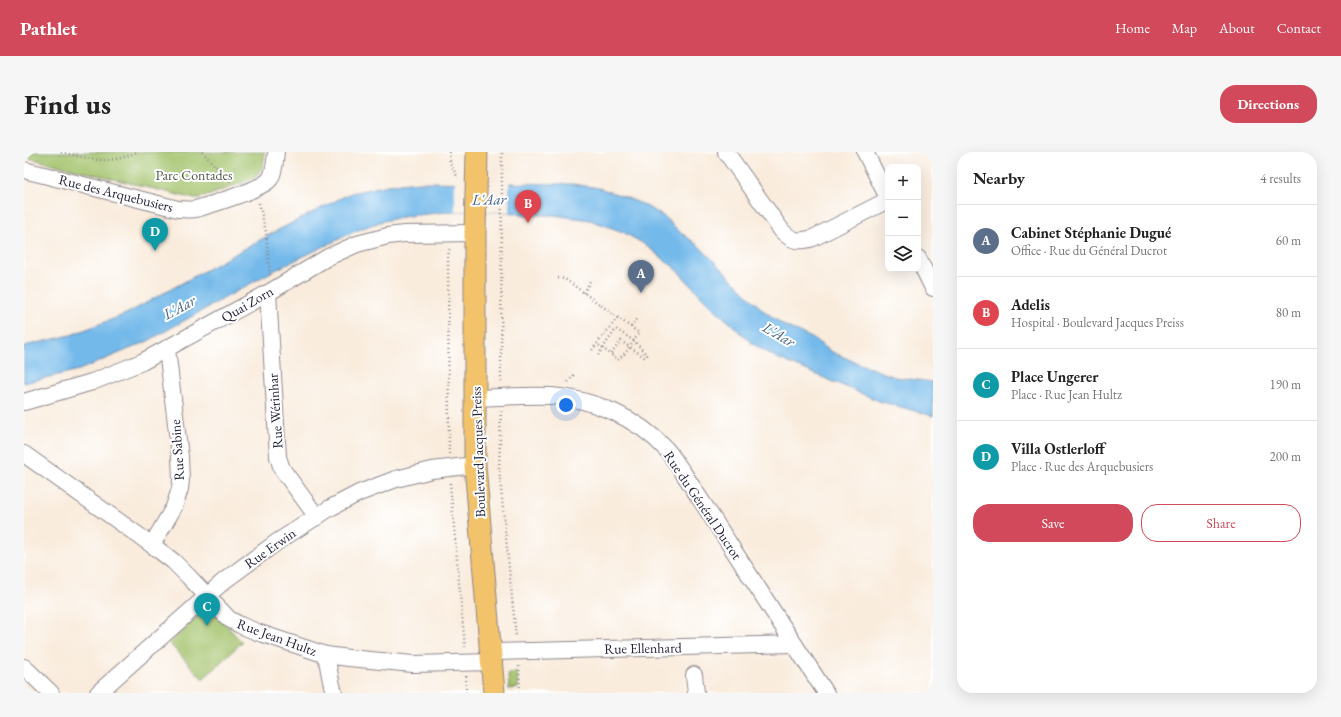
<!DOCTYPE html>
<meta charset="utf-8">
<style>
body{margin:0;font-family:"EB Garamond",serif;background:#f6f6f6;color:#222}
.controls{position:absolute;right:12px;top:12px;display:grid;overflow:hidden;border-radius:8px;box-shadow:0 4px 16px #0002}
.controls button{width:36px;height:36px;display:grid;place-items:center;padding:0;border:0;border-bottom:1px solid #e0e0e0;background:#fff;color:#222;font:20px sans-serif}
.you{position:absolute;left:542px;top:253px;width:14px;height:14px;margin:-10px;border:3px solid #fff;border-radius:50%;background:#1a73e8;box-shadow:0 0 0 6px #1a73e833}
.badge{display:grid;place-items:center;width:26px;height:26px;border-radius:50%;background:#d1495b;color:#fff;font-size:13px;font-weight:700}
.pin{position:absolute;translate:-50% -33px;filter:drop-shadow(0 1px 2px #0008)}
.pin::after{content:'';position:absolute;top:21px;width:14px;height:12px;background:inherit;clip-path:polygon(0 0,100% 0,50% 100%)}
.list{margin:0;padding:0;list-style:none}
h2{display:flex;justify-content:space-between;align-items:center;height:52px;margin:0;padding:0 16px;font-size:17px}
h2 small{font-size:13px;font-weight:400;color:#767676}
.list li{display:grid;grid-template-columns:26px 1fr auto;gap:12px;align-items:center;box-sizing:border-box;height:72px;padding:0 16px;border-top:1px solid #e0e0e0}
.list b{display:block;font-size:15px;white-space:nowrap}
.list p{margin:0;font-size:13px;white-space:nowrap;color:#767676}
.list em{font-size:13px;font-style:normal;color:#767676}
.actions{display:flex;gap:8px;padding:12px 16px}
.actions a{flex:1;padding:9px 0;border:1px solid #d1495b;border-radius:16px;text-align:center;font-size:14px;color:#d1495b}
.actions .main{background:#d1495b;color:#fff}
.icon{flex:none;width:22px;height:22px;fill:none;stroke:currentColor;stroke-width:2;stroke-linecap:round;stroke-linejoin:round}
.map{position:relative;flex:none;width:909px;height:541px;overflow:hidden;border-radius:16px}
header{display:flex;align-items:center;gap:24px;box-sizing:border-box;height:56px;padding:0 20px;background:#d1495b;color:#fff}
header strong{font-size:19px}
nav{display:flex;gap:22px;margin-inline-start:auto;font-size:14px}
.intro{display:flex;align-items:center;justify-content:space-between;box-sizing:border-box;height:96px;padding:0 24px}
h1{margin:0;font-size:28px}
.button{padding:10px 18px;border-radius:16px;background:#d1495b;color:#fff;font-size:14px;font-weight:700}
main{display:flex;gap:24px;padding:0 24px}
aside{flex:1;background:#fff;border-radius:16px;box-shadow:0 4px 16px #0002}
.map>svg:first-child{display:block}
.green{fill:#a3c26a;stroke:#627252}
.water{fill:#73b9ea;stroke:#4a6e92}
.pier{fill:#f9ecdd}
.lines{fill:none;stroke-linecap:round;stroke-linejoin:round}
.minor-casing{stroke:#8e878c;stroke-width:18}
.major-casing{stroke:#8e878c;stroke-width:23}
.path{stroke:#8e878c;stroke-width:2.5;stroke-dasharray:1 3;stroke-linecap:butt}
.minor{stroke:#fff;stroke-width:16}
.major{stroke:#f2c36a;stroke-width:21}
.labels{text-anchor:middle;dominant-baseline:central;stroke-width:4;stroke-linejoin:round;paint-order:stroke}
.park-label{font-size:14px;fill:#4f5a4b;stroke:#fff}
.street-label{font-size:14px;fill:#22223b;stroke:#fff}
.water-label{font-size:15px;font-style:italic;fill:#425e81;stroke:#fff}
</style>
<header>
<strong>Pathlet</strong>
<nav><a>Home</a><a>Map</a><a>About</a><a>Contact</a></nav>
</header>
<div class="intro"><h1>Find us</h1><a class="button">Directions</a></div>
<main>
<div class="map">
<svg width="909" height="541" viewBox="0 0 909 541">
<rect width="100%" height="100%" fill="#fff"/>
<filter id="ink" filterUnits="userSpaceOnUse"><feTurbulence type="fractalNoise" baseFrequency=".025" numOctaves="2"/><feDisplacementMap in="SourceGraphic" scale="8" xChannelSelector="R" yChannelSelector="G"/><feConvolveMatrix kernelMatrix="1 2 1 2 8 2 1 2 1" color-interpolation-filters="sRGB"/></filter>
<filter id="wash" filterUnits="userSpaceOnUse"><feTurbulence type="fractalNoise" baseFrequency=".012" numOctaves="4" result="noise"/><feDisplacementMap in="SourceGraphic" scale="16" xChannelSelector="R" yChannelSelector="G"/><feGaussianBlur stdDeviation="0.9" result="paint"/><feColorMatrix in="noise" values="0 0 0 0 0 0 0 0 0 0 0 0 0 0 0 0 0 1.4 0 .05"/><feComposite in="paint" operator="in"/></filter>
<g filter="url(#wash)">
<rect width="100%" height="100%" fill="#f9ecdd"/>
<g class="green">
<path d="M 0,0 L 241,0 L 239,14 L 231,26 L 186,43 L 171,47 L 0,5 Z"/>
<path d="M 184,454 L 218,490 L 179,527 L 145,491 Z"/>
<path d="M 493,520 L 494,536 L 485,537 L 484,521 Z"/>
</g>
<path class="water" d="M 397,30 L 549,32 L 575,36 L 601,45 L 620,53 L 639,64 L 656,80 L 675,94 L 740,159 L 761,174 L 788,186 L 808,200 L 836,212 L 871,225 L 909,230 L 909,264 L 855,249 L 753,206 L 729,192 L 682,149 L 651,116 L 620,92 L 599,80 L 566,68 L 529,63 L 503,63 L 485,60 L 431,59 L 383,64 L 359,69 L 336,77 L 249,119 L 122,190 L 55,218 L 0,231 L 0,194 L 47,183 L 102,162 L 256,77 L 327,41 L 364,33 Z"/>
<path class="pier" d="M 431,30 L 485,30 L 485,60 L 431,59 Z"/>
</g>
<g filter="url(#ink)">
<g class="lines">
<g class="minor-casing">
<g id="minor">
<path d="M 702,0 L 758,79 C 769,90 775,90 789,86 L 864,48"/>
<path d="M 841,0 L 864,46"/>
<path d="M 0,18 L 154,57 C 160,57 167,58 172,57 C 186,53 239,37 246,27 C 251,19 251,8 252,0"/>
<path d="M 894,106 L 909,136"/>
<path d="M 244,141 L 254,305 L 258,317 L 293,365"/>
<path d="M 451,246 C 476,245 502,243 528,244 C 570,247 613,266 642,297 C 649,305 654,314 660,322 L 802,541"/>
<path d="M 0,250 L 68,230 L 118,210 L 244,141 L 304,105 L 333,92 L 364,84 L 380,82 L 451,81"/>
<path d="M 0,302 L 128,393 L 149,409 L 164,424 L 205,467 L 216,473 L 233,480 L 302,503 L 325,506 L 389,512 L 468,510"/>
<path d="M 128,393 L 150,355 L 156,337 L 157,328 L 156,305 L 143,197"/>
<path d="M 468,500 L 770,492"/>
<path d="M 302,503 L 307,529 L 310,541"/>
<path d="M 0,515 L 27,541"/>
<path d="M 670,523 L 672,541"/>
<path d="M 74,541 L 200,429 L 253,390 L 306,356 L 335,341 L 372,327 L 408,318 L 451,313"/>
</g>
</g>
<g class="major-casing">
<path id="major" d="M 453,0 L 451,81 L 451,313 L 470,541"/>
</g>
<g class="path">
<path d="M 37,0 C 68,7 82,14 113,0"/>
<path d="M 178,0 L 208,31"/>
<path d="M 425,0 L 426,11 L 434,26"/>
<path d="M 235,51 L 242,80 L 246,123"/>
<path d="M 534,126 L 541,127 L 615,181 L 603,199 L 594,208 L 573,192"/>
<path d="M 560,141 L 566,129"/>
<path d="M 607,175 L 613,166"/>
<path d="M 568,198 L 594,165"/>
<path d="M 574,203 L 592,177 L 610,189 L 623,203 L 622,205 L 620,205 L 597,189 L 586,203"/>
<path d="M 477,230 L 478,0"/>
<path d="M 544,230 L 550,223"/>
<path d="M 477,259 L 475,317 L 492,485"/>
<path d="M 425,302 L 424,104 L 426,95"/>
<path d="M 426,331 L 441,495"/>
<path d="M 495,514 L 496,541"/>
<path d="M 442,524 L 442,541"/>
</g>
<use href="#minor" class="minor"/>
<use href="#major" class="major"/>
</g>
</g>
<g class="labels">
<g class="park-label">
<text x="170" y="23">Parc Contades</text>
</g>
<g class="street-label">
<text transform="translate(92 41) rotate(14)">Rue des Arquebusiers</text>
<text transform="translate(223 152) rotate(-30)">Quai Zorn</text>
<text transform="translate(251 259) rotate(-94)">Rue Wérinhar</text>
<text transform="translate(153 298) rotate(-94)">Rue Sabine</text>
<text transform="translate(454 300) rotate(-92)">Boulevard Jacques Preiss</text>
<text transform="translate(679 353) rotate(56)">Rue du Général Ducrot</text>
<text transform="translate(246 396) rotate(-35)">Rue Erwin</text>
<text transform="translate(253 485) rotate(20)">Rue Jean Hultz</text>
<text transform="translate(619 496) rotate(-1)">Rue Ellenhard</text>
</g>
<g class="water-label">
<text transform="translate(465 47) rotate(-1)">L'Aar</text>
<text transform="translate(155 155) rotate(-29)">L'Aar</text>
<text transform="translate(755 182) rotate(30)">L'Aar</text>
</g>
</g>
</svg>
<div class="controls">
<button>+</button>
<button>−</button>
<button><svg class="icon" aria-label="layers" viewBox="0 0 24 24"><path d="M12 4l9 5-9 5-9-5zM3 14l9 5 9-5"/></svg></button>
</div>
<div class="you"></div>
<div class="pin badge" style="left:617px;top:141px;background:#5c6f8a">A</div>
<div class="pin badge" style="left:504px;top:71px;background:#e0444e">B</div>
<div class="pin badge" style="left:183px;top:474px;background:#0f9aa8">C</div>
<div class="pin badge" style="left:131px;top:99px;background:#0f9aa8">D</div>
</div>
<aside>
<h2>Nearby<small>4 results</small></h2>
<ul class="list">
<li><span class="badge" style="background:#5c6f8a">A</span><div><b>Cabinet Stéphanie Dugué</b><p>Office · Rue du Général Ducrot</p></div><em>60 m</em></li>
<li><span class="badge" style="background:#e0444e">B</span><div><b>Adelis</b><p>Hospital · Boulevard Jacques Preiss</p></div><em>80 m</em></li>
<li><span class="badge" style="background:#0f9aa8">C</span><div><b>Place Ungerer</b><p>Place · Rue Jean Hultz</p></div><em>190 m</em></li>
<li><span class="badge" style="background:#0f9aa8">D</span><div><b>Villa Ostlerloff</b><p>Place · Rue des Arquebusiers</p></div><em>200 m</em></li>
</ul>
<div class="actions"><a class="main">Save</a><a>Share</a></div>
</aside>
</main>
